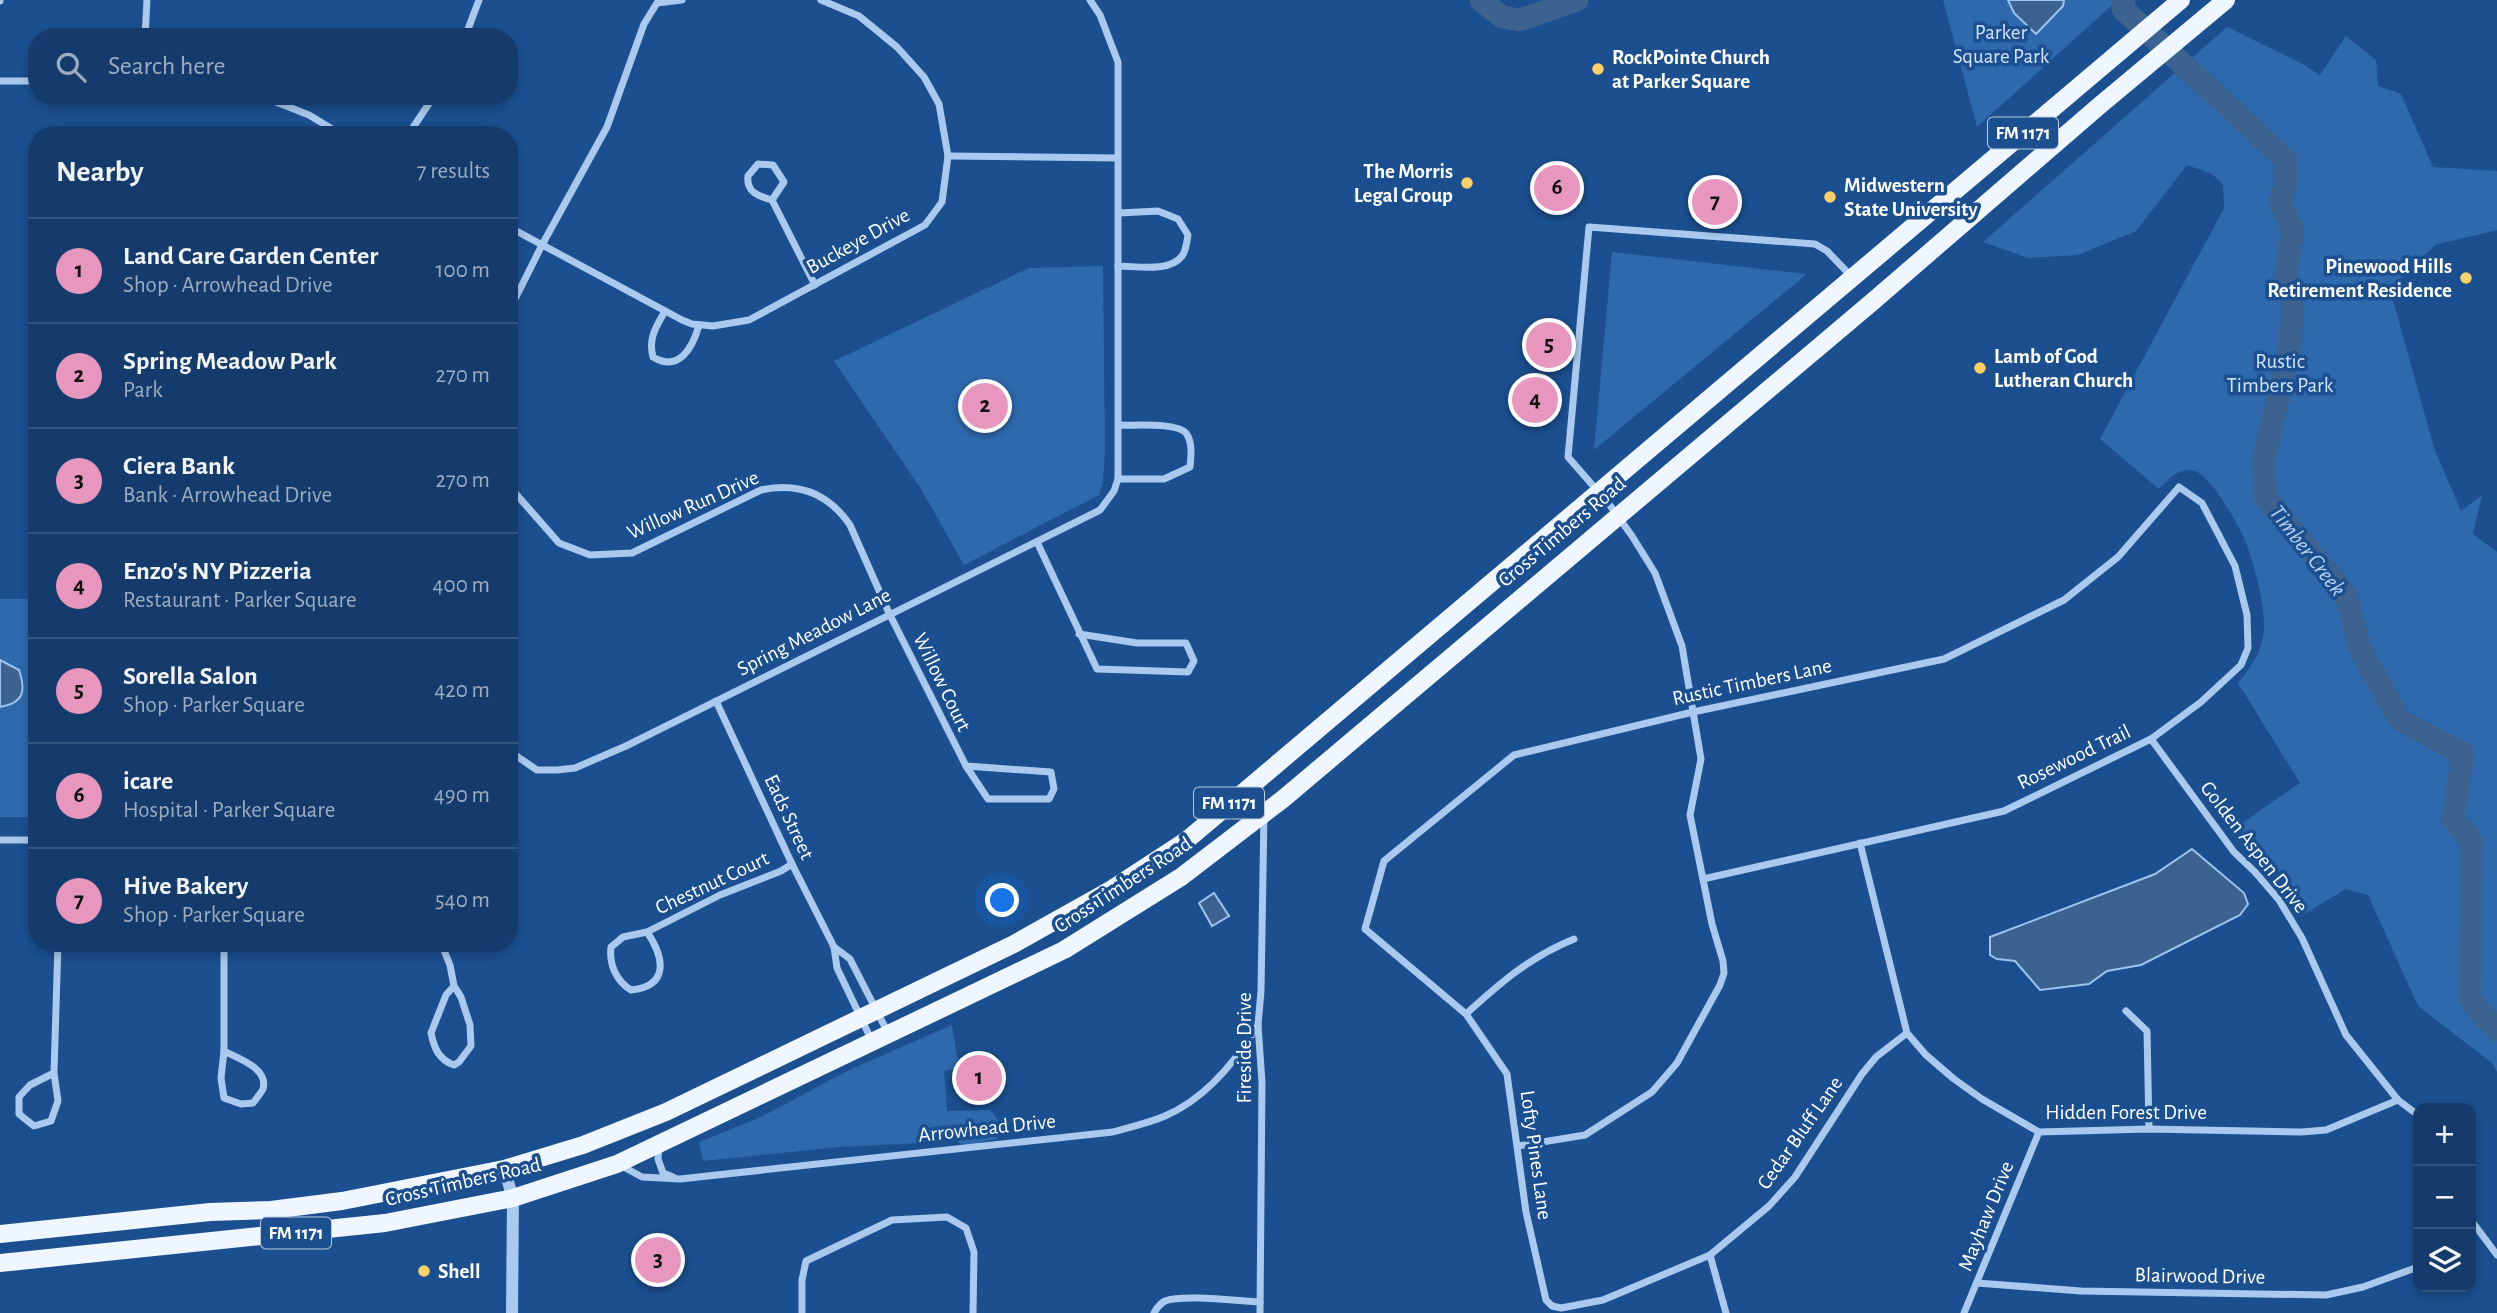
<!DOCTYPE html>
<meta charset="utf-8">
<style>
body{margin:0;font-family:"Alegreya Sans",sans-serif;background:#214673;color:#f1f3f6}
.controls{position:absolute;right:21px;bottom:21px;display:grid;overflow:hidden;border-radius:14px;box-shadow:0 4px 10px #0003}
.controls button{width:63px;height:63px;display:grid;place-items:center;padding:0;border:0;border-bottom:2px solid #33557e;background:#143b6b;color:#f1f3f6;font:35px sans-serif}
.you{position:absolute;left:1003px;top:901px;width:24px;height:24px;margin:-18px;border:5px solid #fff;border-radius:50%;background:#1a73e8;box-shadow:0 0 0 10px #1a73e833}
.badge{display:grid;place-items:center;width:46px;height:46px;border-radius:50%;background:#e797bd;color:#111;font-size:23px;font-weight:700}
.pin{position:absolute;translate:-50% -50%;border:4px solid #fff;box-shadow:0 2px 7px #0006}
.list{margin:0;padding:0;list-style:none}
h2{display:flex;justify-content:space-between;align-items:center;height:91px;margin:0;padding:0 28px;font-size:30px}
h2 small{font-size:23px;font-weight:400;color:#9dadc1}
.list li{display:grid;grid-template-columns:46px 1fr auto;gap:21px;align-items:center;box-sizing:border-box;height:105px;padding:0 28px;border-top:2px solid #33557e}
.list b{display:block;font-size:26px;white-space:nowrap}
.list p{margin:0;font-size:23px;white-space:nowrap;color:#9dadc1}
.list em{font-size:23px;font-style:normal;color:#9dadc1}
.icon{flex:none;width:38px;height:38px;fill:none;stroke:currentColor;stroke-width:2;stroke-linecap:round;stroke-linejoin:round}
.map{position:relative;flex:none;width:2497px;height:1313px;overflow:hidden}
.search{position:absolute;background:#143b6b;box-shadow:0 4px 10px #0003;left:28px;top:28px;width:490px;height:77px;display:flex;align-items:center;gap:18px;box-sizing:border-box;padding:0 24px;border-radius:28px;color:#9dadc1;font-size:26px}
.panel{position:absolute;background:#143b6b;box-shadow:0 4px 10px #0003;left:28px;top:126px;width:490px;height:826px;border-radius:28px}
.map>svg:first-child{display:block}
.green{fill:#2e69ad}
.water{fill:#3c6290;stroke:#9cc4f0;stroke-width:2}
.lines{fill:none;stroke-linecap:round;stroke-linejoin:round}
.river{stroke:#3c6290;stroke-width:23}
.minor{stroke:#a9c9ee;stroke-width:7}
.tertiary{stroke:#a9c9ee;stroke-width:12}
.primary{stroke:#f0f6ff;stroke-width:18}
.poi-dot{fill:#ffd166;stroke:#1b4f8f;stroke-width:2.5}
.labels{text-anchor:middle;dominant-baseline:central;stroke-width:7;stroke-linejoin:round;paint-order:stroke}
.shield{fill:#1b4f8f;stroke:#bbcadd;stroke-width:2}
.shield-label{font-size:19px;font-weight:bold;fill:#fff}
.park-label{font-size:21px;fill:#cfe3fa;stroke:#1b4f8f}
.poi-label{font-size:21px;font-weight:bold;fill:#fff;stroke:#1b4f8f;text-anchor:start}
.street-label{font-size:21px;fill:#fff;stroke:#1b4f8f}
.water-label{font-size:23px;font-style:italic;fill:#b5d3f5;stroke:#1b4f8f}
</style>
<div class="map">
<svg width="2497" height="1313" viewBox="0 0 2497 1313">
<rect width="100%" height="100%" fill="#1b4f8f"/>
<g class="green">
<path d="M 1943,0 L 2118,0 L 1977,127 Z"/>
<path d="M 2227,27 L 2301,63 L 2320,75 L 2346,36 L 2376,60 L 2378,86 L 2401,94 L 2433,167 L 2497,171 L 2497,230 L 2435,245 L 2390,289 L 2434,448 L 2461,511 L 2482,495 L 2473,534 L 2497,552 L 2497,1072 L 2493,1064 L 2418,1006 L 2368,895 L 2346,889 L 2301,916 L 2276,867 L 2235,828 L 2300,783 L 2238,683 C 2251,667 2264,648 2264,626 C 2264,601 2253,558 2243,536 C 2235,520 2209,471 2191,470 C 2178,469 2167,480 2159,489 L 2100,439 L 2224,208 L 2223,184 L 2212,174 L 2187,165 L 2136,231 L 2078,255 L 2028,258 L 1983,242 Z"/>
<path d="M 1612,252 L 1807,274 L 1594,450 Z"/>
<path d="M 1103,266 L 1105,452 L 1103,482 L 1099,495 L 964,565 L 921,489 L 834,361 L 1029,268 Z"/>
<rect x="0" y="599" width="37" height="218"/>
<path d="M 952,1025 L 959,1068 L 944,1071 L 947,1111 L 991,1110 L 1000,1123 L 997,1139 L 965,1146 L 944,1135 L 922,1143 L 840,1147 L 703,1161 L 699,1142 L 761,1117 L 849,1070 Z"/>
</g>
<g class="water">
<path d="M 2008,0 L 2064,0 L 2063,6 L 2036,34 L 2014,13 Z"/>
<path d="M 0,660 L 19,670 C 26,691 24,703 0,707 Z"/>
<path d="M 2192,849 L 2244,893 L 2248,904 L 2240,915 L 2141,965 L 2107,971 L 2089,984 L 2040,990 L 2015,961 L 1997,959 L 1990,955 L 1990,937 L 2155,874 Z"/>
<path d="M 1214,893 L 1229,916 L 1212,926 L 1199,903 Z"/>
</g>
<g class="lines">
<g class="river">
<path d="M 1481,0 L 1502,17 L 1520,20 L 1577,0"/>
<path d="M 2124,0 L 2123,9 L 2285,159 L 2286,182 L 2280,202 L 2293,230 L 2286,273 L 2293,309 L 2290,347 L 2263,462 L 2266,498 L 2346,595 L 2360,649 L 2400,720 L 2463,754 L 2453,819 L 2471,840 L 2470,999 L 2497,1030"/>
</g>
<g class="minor">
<path d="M 0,1 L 0,0"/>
<path d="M 145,37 L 147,0"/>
<path d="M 465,37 L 479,0"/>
<path d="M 0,81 L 37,81"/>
<path d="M 261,96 L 309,115 L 342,135"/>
<path d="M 408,135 L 434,96"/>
<path d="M 948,156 L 1117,158"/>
<path d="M 772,200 C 758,196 746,192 748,176 L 758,164 L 773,165 L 784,182 L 772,200 L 815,285"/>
<path d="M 509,227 L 682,320 L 692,324 L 713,326 L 749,320 L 925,225 L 942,202 L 948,156 L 939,104 L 924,77 L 897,47 L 859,16 L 821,0"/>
<path d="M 1118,266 C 1136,266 1169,273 1182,256 C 1186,251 1187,241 1188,235 L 1178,219 L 1158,211 L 1119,213"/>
<path d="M 509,311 L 542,245 L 607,127 L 644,24 L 657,3 L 682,0"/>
<path d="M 665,311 C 656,327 648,338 653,357 C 679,373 693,347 699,325"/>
<path d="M 1118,479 L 1164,479 L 1190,467 C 1191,456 1193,443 1186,433 C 1176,422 1135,426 1119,425"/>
<path d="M 509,486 L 559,543 L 590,555 L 632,553 L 761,490 C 798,482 828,493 850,525 L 889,613 L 966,766"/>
<path d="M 1037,542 L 1097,669 L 1188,672 L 1194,661 L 1186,643 L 1137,643 L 1079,634"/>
<path d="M 716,701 L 792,864 L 834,947 L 837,968 L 872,1041"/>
<path d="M 2151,739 L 2234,852 L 2255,872 L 2279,900 L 2302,938 L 2346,1035 L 2398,1100 L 2418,1115"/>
<path d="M 509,751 L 537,770 L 557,770 L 575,768 L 626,746 L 1100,510 L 1114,491 L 1118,479 L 1118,62 L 1100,15 L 1090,0"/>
<path d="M 966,766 L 1051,772 L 1054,789 L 1049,799 L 988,799 Z"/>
<path d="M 1246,789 L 1264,813 L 1261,991 L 1258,1025 L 1262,1082 L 1260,1313"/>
<path d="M 0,840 L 37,840"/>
<path d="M 1860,843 L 1907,1033 L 1926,1055 L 1954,1079 L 1982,1099 L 2039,1132 L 2149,1129 L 2301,1132 L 2326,1130 L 2398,1100"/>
<path d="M 1703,879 L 2004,811 L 2151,739 L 2201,702 L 2241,665 L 2248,648 L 2247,615 L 2235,566 L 2202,503 L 2179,487 L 2118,557 L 2064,600 L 1944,659 L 1693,712 L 1514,755 L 1384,861 L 1365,929 L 1466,1014 L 1507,1074 L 1526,1212 L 1546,1300 L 1552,1306 L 1561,1308 L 1603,1300 L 1710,1255 L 1769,1206 L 1795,1177 L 1862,1074 L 1876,1057 L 1907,1033"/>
<path d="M 647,932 C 664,957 670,986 631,990 C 616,981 609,964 611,947 L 623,937 L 647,932 L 720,895 L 781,871 L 792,864"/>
<path d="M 441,943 L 450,965 L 454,986 L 461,997 L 470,1025 L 471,1046 L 459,1062 L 454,1065 C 439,1060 434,1048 431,1033 L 446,995 L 454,986"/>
<path d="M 834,947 L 850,959 L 888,1033"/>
<path d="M 2126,1011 L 2147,1031 L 2149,1129"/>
<path d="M 1466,1014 C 1501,982 1530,957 1574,939"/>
<path d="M 224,1051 C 237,1058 269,1068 263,1089 C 261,1093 256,1099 253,1103 L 241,1104 L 224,1098 L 221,1078 Z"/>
<path d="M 224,1051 L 224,943"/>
<path d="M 54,1073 L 30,1085 L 19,1097 L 19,1114 L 34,1126 L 51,1121 L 58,1101 L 54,1073 L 58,943"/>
<path d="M 1518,1146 L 1585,1135 L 1652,1092 L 1677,1063 L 1720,985 L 1724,973 L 1723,961 L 1712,924 L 1690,815 L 1701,759 L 1682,646 L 1655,573 L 1632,536 L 1609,504 L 1568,457 L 1589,227 L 1815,244 L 1827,251 L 1852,277"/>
<path d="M 659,1147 L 658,1159 L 663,1173 L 673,1177"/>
<path d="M 620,1165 L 642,1177 L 680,1179 L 1113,1132 C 1130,1127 1149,1123 1165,1116 C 1205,1099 1236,1061 1258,1025"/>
<path d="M 2471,1220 L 2497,1255"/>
<path d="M 1710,1255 L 1726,1313"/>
<path d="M 1977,1283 L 2081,1291 L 2326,1295 L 2363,1287 L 2418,1267"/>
<path d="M 802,1313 L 802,1280 L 806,1261 L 892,1220 L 947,1217 L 966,1228 L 974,1252 L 973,1313"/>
<path d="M 1154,1313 C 1157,1308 1159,1304 1165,1301 C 1184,1294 1237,1301 1260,1302"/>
<path d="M 1964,1313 L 2039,1132"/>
</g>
<path class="tertiary" d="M 504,1169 L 513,1198 L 512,1313"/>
<g class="primary">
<path d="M 0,1234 L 210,1212 L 271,1210 L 342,1201 L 504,1169 L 583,1145 L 666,1112 L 1014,944 L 1112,889 L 1187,840 L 2181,0"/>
<path d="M 0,1263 L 385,1223 L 513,1198 L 617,1164 L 1064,950 L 1181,877 L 1283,799 L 1871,303 L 2099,106 L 2226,0"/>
</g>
</g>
<g class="poi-dot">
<circle cx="1598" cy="69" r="7"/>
<circle cx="1467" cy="183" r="7"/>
<circle cx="1830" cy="197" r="7"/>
<circle cx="2466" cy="278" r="7"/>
<circle cx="1980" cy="368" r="7"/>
<circle cx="424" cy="1271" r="7"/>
</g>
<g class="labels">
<g class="shield">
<rect x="1988" y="117.5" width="70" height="31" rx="5"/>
<rect x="1194" y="787.5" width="70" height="31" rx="5"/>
<rect x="261" y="1217.5" width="70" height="31" rx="5"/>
</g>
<g class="shield-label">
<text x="2023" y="133">FM 1171</text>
<text x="1229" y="803">FM 1171</text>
<text x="296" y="1233">FM 1171</text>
</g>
<g class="park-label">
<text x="2001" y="32">Parker<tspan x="2001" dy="24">Square Park</tspan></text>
<text x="2280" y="361">Rustic<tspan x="2280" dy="24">Timbers Park</tspan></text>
</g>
<g class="poi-label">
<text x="1612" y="57">RockPointe Church<tspan x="1612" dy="24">at Parker Square</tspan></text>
<text x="1453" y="171" text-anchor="end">The Morris<tspan x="1453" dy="24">Legal Group</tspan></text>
<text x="1844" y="185">Midwestern<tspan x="1844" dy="24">State University</tspan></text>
<text x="2452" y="266" text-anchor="end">Pinewood Hills<tspan x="2452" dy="24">Retirement Residence</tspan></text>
<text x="1994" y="356">Lamb of God<tspan x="1994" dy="24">Lutheran Church</tspan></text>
<text x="438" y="1271">Shell</text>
</g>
<g class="street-label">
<text transform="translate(858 241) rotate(-29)">Buckeye Drive</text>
<text transform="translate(693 505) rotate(-24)">Willow Run Drive</text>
<text transform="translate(1562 532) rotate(-40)">Cross Timbers Road</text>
<text transform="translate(814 632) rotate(-27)">Spring Meadow Lane</text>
<text transform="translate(942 682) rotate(64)">Willow Court</text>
<text transform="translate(1752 682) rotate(-12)">Rustic Timbers Lane</text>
<text transform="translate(2074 757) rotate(-26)">Rosewood Trail</text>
<text transform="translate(789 817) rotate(65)">Eads Street</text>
<text transform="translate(2254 847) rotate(52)">Golden Aspen Drive</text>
<text transform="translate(712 883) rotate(-25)">Chestnut Court</text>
<text transform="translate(1123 885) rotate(-33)">Cross Timbers Road</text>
<text transform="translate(1244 1048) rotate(-90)">Fireside Drive</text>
<text x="2126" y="1112">Hidden Forest Drive</text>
<text transform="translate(987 1128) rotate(-6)">Arrowhead Drive</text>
<text transform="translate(1800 1133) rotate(-55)">Cedar Bluff Lane</text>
<text transform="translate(1536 1155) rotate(82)">Lofty Pines Lane</text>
<text transform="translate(463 1182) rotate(-13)">Cross Timbers Road</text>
<text transform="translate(1986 1216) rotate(-68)">Mayhaw Drive</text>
<text transform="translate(2200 1276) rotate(1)">Blairwood Drive</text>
</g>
<g class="water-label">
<text transform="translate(2307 551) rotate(52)">Timber Creek</text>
</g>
</g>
</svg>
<div class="controls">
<button>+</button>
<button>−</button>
<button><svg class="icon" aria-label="layers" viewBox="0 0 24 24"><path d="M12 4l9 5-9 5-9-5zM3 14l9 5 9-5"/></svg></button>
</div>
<div class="you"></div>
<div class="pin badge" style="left:979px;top:1078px">1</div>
<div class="pin badge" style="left:985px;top:406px">2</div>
<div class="pin badge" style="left:658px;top:1260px">3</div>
<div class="pin badge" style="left:1535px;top:400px">4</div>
<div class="pin badge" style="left:1549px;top:345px">5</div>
<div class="pin badge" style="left:1557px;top:188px">6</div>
<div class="pin badge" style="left:1715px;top:202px">7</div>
<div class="search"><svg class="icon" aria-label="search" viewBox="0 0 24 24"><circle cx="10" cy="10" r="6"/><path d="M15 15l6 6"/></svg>Search here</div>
<section class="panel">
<h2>Nearby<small>7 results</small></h2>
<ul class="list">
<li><span class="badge">1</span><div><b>Land Care Garden Center</b><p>Shop · Arrowhead Drive</p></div><em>100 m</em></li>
<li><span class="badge">2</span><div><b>Spring Meadow Park</b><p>Park</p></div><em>270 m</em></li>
<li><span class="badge">3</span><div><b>Ciera Bank</b><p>Bank · Arrowhead Drive</p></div><em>270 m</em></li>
<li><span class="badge">4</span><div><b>Enzo's NY Pizzeria</b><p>Restaurant · Parker Square</p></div><em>400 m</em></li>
<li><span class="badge">5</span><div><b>Sorella Salon</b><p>Shop · Parker Square</p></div><em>420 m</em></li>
<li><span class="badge">6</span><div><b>icare</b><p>Hospital · Parker Square</p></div><em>490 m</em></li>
<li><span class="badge">7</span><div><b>Hive Bakery</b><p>Shop · Parker Square</p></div><em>540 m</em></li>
</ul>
</section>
</div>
